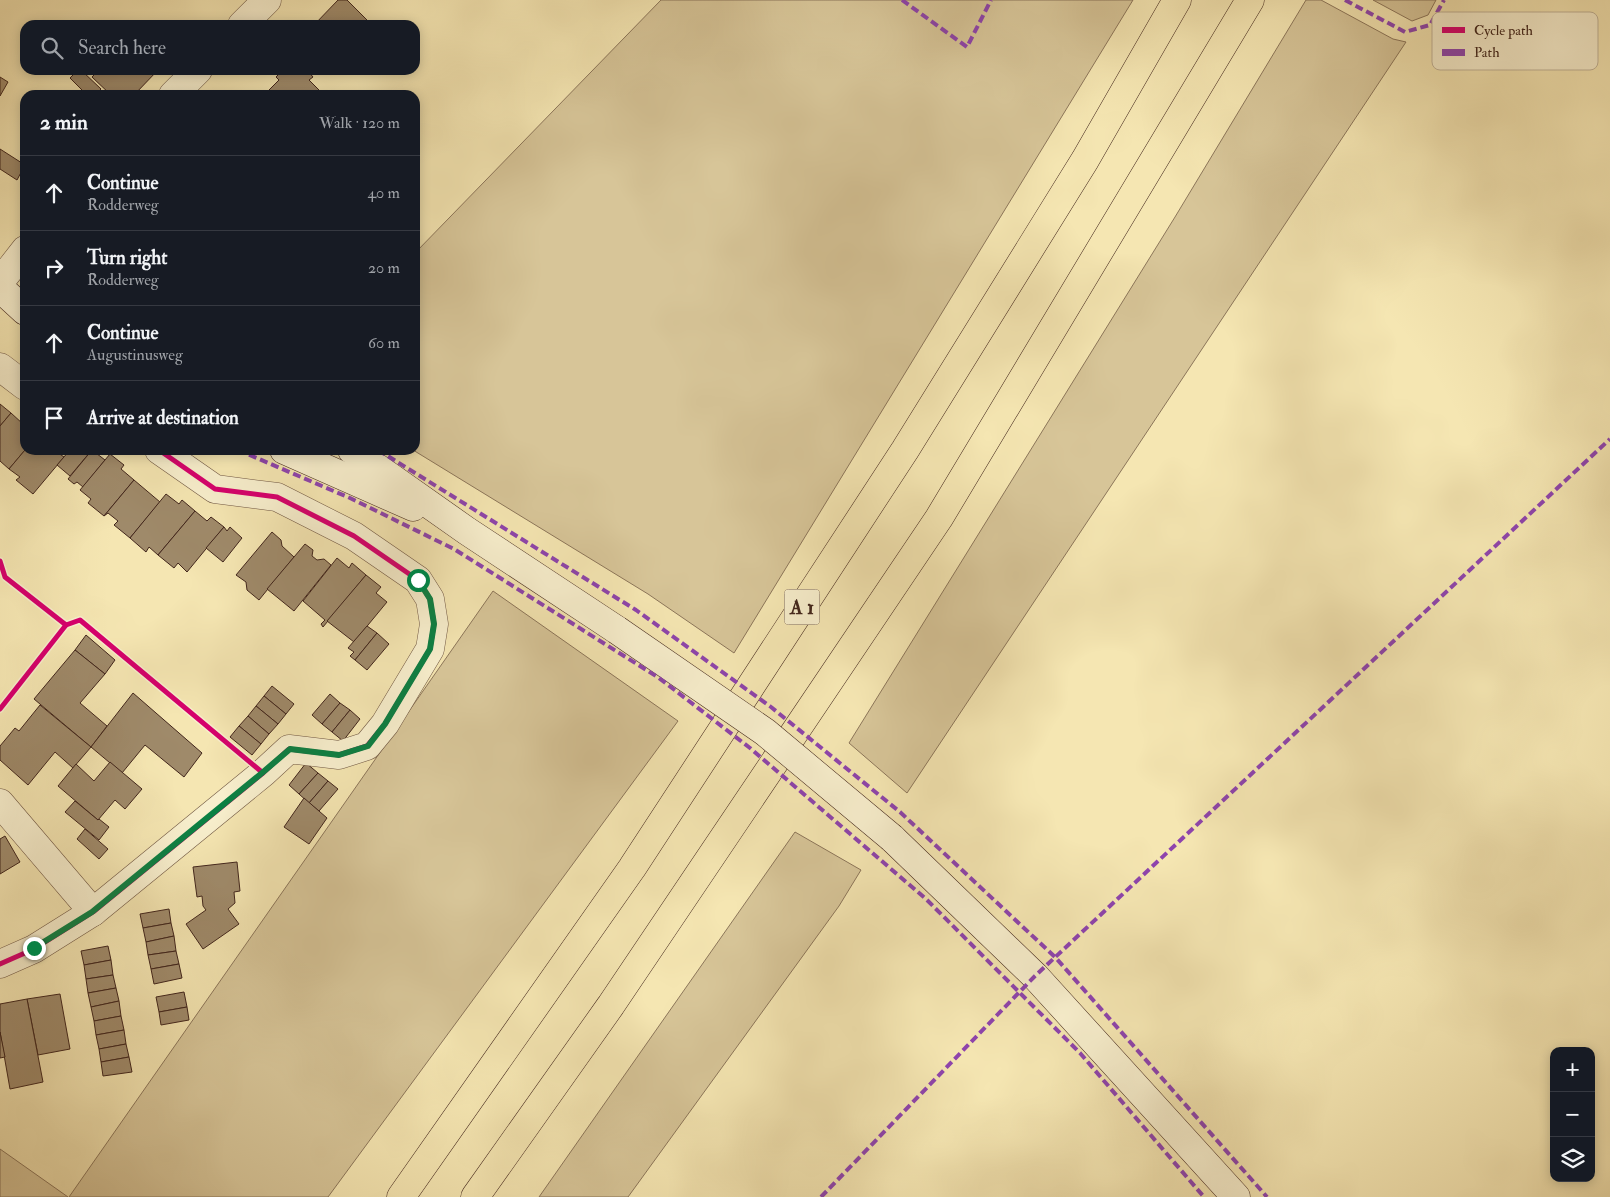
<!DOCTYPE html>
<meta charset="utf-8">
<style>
body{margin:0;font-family:"IM FELL Double Pica",serif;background:#242831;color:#f1f3f6}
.controls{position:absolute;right:15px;bottom:15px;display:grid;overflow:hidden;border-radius:10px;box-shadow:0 2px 12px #0003}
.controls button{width:45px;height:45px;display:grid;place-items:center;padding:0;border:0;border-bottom:1px solid #363941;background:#171b24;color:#f1f3f6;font:25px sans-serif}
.stop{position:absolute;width:15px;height:15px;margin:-11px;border:4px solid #0b8043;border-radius:50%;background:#fff}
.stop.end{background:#0b8043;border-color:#fff;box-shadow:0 1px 5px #0008}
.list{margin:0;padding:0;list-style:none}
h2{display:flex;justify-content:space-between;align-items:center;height:65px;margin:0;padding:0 20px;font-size:21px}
h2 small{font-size:16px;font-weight:400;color:#9ea1a6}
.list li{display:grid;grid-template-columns:32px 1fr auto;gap:15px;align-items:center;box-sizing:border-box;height:75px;padding:0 20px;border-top:1px solid #363941}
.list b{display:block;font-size:19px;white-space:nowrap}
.list p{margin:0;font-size:16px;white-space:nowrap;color:#9ea1a6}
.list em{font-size:16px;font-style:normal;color:#9ea1a6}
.icon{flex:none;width:28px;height:28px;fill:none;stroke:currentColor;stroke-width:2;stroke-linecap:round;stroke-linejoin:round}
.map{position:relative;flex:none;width:1610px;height:1197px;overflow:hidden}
.search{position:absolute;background:#171b24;box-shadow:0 2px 12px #0003;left:20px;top:20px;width:400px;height:55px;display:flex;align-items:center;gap:12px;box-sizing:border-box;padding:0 18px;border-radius:15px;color:#9ea1a6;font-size:19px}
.panel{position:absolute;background:#171b24;box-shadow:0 2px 12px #0003;left:20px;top:90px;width:400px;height:365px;border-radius:15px}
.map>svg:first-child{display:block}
.green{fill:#d7c598;stroke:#8c765a}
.building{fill:#9f8a6a;stroke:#42261c}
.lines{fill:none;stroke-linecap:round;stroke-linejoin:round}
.street-casing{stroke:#6f5642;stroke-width:29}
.secondary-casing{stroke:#42261c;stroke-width:29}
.highway-casing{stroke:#42261c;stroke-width:29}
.street{stroke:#f8efcd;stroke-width:28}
.secondary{stroke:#f8efcd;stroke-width:28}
.highway{stroke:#f5e6b2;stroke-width:28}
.secondary-bridge-casing{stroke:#42261c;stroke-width:29;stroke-linecap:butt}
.secondary-bridge{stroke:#f8efcd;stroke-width:28}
.quiet{stroke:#8e44ad;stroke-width:4;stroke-dasharray:8 4;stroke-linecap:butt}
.cycleway-casing{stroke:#f8efcd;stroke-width:8}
.cycleway{stroke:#d6006c;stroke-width:5}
.route{stroke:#0b8043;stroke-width:6}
.labels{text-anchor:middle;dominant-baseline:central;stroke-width:4;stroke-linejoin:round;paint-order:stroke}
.shield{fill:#f8efcd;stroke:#796251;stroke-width:1}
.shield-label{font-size:20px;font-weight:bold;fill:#42261c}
.key{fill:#f8efcd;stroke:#c1b398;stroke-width:1}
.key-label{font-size:14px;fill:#42261c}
</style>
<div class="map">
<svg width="1610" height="1197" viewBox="0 0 1610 1197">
<rect width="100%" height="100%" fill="#f5e6b2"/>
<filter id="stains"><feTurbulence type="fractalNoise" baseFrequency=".004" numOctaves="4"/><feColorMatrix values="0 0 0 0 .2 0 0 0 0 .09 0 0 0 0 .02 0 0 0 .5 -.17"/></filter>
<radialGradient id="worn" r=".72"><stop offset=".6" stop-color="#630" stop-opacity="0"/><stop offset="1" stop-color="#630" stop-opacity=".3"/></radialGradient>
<g class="green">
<path d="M 661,0 L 1133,0 L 734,653 L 648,594 L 413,450 L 415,450 L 415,253 Z"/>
<path d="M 1306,0 L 1321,0 L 1393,39 L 1406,42 L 907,793 L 849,743 L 1175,217 Z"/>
<path d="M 1373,0 L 1436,0 L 1428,15 L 1412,21 Z"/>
<path d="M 493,591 L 678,721 L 328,1197 L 69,1197 Z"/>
<path d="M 795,832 L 861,870 L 839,906 L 628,1197 L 539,1197 Z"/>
<path d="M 0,1149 L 68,1197 L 0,1197 Z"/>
</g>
<g class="building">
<path d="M 338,0 L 347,0 L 372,25 L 314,25 Z"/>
<path d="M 78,70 L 81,70 L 101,89 L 95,95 L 87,95 L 70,78 Z"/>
<path d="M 99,70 L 158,70 L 134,95 L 111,95 L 92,77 Z"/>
<path d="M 283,70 L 307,70 L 313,77 L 309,80 L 324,95 L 264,95 L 279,80 L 276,77 Z"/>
<path d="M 0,77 L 8,82 L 0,96 Z"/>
<path d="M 0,149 L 25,165 L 17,180 L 0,169 Z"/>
<path d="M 0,404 L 11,413 L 0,426 Z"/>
<path d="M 11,413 L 23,424 L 25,421 L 25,450 L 9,469 L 0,461 L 0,426 Z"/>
<path d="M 25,450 L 54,450 L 64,457 L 33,494 L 16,480 L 20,477 L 9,469 Z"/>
<path d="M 70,450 L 91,451 L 70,476 L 57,465 Z"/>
<path d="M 92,450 L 105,460 L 83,487 L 77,482 L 74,484 L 68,479 Z"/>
<path d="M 110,454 L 124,465 L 121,469 L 134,480 L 104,516 L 88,503 L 91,499 L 80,490 Z"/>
<path d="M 134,480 L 160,502 L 130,538 L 114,525 L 118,521 L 108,513 L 104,516 Z"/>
<path d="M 166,494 L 179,504 L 182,500 L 195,511 L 158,555 L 149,547 L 146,552 L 130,538 Z"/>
<path d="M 195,511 L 207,521 L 211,517 L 224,527 L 187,572 L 178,563 L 174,568 L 158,555 Z"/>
<path d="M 224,527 L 227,531 L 230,527 L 242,538 L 223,562 L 206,548 Z"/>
<path d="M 272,532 L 281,540 L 282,546 L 294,557 L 259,600 L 247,590 L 246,582 L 236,575 Z"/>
<path d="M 305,544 L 313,550 L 312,556 L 317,560 L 324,559 L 331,565 L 294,611 L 267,589 Z"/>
<path d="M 337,558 L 349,568 L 352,563 L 366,575 L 323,627 L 321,624 L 325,620 L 303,601 Z"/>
<path d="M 366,575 L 381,587 L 376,593 L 387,602 L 354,642 L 327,621 Z"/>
<path d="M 367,626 L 377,633 L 355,660 L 350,656 L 354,652 L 348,648 Z"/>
<path d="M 377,633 L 389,644 L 367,670 L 355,660 Z"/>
<path d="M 86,635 L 115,660 L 105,674 L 75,650 Z"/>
<path d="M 75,650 L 105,674 L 80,703 L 107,726 L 91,747 L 34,699 Z"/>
<path d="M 272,686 L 294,704 L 286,714 L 264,696 Z"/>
<path d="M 133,693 L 202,753 L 184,777 L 145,745 L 122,773 L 91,747 Z"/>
<path d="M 330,694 L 340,703 L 322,724 L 312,715 Z"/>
<path d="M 264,696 L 286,714 L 278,724 L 256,706 Z"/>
<path d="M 340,703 L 350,710 L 332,732 L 322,724 Z"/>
<path d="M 40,705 L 91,747 L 73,768 L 55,752 L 28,785 L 0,760 L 0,746 L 15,728 L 19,731 Z"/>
<path d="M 256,706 L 278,724 L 269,734 L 248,716 Z"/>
<path d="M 350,710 L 360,719 L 343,741 L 332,732 Z"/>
<path d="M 248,716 L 269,734 L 261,744 L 239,726 Z"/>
<path d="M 239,726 L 261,744 L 252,755 L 230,737 Z"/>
<path d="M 110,762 L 142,789 L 125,809 L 115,800 L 98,820 L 58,786 L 76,764 L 94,781 Z"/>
<path d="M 306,763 L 318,773 L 299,794 L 289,785 Z"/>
<path d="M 318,773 L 328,781 L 309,803 L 299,794 Z"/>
<path d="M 328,781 L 338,789 L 319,811 L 309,803 Z"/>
<path d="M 304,798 L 327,818 L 309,844 L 284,827 Z"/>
<path d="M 75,801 L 98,820 L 99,819 L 109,827 L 99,840 L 65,812 Z"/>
<path d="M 85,829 L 108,849 L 99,859 L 77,839 Z"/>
<path d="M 5,836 L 20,862 L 0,874 L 0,839 Z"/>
<path d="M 237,862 L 240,891 L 234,892 L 235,903 L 228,909 L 239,924 L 203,949 L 186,924 L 206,910 L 203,906 L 202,896 L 197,897 L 193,867 Z"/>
<path d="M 169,909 L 171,923 L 143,928 L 140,914 Z"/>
<path d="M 171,923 L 174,936 L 146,942 L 143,928 Z"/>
<path d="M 174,936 L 176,951 L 148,955 L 146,942 Z"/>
<path d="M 108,946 L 111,960 L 84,965 L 81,951 Z"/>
<path d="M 176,951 L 179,964 L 151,969 L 148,955 Z"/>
<path d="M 111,960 L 113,975 L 86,979 L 84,965 Z"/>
<path d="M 179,964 L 182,978 L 154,984 L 151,969 Z"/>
<path d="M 113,975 L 116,988 L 88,993 L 86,979 Z"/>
<path d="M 116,988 L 119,1001 L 91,1007 L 88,993 Z"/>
<path d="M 184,992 L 187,1007 L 159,1012 L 156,997 Z"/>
<path d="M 60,994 L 70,1049 L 38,1055 L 27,999 Z"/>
<path d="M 27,999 L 43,1082 L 10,1089 L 0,1032 L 0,1004 Z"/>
<path d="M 119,1001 L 121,1016 L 94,1021 L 91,1007 Z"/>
<path d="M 187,1007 L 189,1020 L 161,1025 L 159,1012 Z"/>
<path d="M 121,1016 L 124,1030 L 96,1035 L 94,1021 Z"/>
<path d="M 124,1030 L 126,1044 L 99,1049 L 96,1035 Z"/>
<path d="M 0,1032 L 5,1057 L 0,1058 Z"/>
<path d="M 126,1044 L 129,1057 L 101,1062 L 99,1049 Z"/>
<path d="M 129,1057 L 132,1072 L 103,1076 L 101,1062 Z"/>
</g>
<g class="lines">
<g class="street-casing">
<g id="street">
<path d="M 242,25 L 267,0"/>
<path d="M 173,95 L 198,70"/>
<path d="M 0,282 L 25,250"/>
<path d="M 0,367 L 25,386"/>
<path d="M 0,803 L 93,912"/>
<path d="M 0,964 L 34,949 L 93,912 L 263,773 L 289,749 L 339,755 L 367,746 L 385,724 L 430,649 L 434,624 L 430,599 L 418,580 L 354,536 L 277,497 L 215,489 L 159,450"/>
</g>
</g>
<g class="secondary-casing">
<g id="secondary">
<path d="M 0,288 L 25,311"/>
<path d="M 284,450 L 413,507"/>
<path d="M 352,450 L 467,531 L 617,630"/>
<path d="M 892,838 L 1035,976 L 1236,1197"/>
</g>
</g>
<g class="highway-casing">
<g id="highway">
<path d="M 401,1197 L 632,868 L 905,450 L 1085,160 L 1177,0"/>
<path d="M 475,1197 L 611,1005 L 939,518 L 1250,0"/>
</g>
</g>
<use href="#street" class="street"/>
<use href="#secondary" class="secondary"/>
<use href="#highway" class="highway"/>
<g class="secondary-bridge-casing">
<path id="secondary-bridge" d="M 617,630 L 765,732 L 892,838"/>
</g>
<use href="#secondary-bridge" class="secondary-bridge"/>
<g class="quiet">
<path d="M 902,0 L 967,47 L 991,0"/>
<path d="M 1345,0 L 1405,32 L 1430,25 L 1444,0"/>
<path d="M 238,450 L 350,498 L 454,549 L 659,678 L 750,748 L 926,899 L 1080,1053 L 1204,1197"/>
<path d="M 378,450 L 636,610 L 771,707 L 900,812 L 1055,957 L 1267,1197"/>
<path d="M 821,1197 L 1035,976 L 1610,439"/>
</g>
<g class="cycleway-casing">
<g id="cycleway">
<path d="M 0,561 L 5,577 L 66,625"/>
<path d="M 0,709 L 66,625 L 80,620 L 263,773"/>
<path d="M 0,964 L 34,949 L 93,912 L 263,773 L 289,749 L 339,755 L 367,746 L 385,724 L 430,649 L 434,624 L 430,599 L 418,580 L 354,536 L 277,497 L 215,489 L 159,450"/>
</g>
</g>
<use href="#cycleway" class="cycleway"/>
</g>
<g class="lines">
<path class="route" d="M 34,948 L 92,912 L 262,773 L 290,749 L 339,755 L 368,746 L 385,724 L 430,649 L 434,624 L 430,599 L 418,580"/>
</g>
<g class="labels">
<rect class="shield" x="784.5" y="589.5" width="35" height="35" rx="4"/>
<g class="shield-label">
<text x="802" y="607">A 1</text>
</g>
</g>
<rect x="1432" y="12" width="166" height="58" rx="8" class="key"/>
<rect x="1442" y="27" width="23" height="6" fill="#d6006c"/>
<rect x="1442" y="49" width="23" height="7" fill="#8e44ad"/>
<g class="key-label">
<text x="1474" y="35">Cycle path</text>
<text x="1474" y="57">Path</text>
</g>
<rect width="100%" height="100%" filter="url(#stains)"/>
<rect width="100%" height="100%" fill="url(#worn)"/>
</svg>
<div class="controls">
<button>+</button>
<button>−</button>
<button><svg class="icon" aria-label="layers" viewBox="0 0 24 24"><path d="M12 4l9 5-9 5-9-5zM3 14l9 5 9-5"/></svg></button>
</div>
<div class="stop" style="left:418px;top:580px"></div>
<div class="stop end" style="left:34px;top:948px"></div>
<div class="search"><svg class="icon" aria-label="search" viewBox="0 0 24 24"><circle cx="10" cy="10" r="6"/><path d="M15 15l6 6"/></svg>Search here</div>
<section class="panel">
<h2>2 min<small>Walk · 120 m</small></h2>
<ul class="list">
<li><svg class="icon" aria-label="ahead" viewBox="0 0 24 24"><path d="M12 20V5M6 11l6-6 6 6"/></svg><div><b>Continue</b><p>Rodderweg</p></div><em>40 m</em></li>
<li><svg class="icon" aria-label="right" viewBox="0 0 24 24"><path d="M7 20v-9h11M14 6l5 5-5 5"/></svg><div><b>Turn right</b><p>Rodderweg</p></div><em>20 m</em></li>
<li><svg class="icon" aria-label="ahead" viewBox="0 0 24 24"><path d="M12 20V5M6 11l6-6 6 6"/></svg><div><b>Continue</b><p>Augustinusweg</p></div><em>60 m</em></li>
<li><svg class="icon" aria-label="arrive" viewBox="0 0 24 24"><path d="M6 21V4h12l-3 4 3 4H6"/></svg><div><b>Arrive at destination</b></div></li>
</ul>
</section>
</div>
